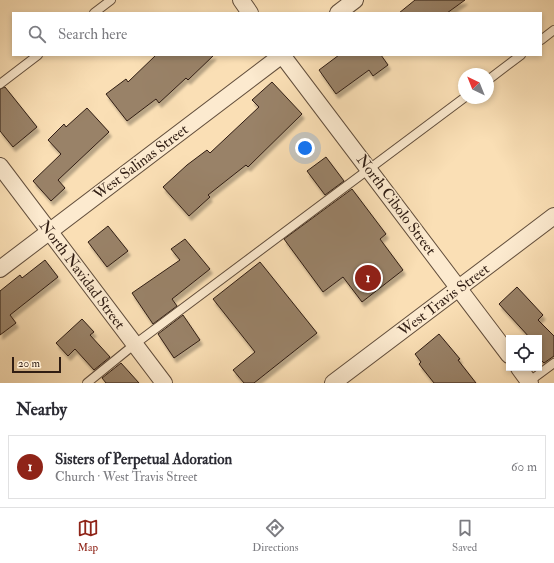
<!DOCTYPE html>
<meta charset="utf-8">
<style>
body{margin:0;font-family:"IM FELL Double Pica",serif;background:#f2f2f3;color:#2b2b33}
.controls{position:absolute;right:12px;bottom:12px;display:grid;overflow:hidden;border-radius:0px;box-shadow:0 2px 6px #0003}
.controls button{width:36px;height:36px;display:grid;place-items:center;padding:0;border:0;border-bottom:1px solid #e1e1e2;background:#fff;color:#2b2b33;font:20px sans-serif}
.compass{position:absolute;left:458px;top:68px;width:36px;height:36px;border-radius:50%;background:#fff;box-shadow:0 2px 6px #0003;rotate:317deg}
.scale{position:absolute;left:12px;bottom:10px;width:49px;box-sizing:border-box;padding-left:4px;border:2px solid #301d13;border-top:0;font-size:11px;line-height:14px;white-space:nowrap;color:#301d13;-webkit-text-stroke:3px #fceacf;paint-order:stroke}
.you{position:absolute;left:305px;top:148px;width:14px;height:14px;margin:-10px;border:3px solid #fff;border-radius:50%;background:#1a73e8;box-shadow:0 0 0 6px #1a73e833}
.badge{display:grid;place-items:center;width:26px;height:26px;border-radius:50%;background:#8f2418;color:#fff;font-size:13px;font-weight:700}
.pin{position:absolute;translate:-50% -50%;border:2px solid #fff;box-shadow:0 1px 4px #0006}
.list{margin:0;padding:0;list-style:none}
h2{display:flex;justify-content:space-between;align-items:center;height:52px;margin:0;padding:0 16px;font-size:17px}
h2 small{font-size:13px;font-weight:400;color:#7c7c81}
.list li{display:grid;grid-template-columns:26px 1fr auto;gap:12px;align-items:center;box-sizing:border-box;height:64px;margin:0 8px 8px;padding:0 8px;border:1px solid #e1e1e2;border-radius:0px}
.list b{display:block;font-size:15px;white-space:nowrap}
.list p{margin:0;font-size:13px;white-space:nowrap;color:#7c7c81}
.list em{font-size:13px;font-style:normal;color:#7c7c81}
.icon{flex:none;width:22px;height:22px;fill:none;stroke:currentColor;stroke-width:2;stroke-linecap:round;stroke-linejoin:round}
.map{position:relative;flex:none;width:554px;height:383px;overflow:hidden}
.search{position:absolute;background:#fff;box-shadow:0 2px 6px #0003;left:12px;right:12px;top:12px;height:44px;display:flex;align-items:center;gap:10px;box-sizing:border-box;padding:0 14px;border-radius:0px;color:#7c7c81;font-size:15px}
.sheet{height:124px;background:#fff}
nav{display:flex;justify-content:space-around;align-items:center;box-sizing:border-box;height:56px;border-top:1px solid #e1e1e2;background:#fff;font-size:11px;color:#7c7c81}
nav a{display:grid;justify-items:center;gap:2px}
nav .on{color:#8f2418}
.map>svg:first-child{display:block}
.building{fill:#998267;stroke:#301d13;filter:url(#shadow)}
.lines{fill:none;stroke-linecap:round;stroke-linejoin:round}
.service-casing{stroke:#624e3c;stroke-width:10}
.minor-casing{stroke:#624e3c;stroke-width:18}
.service{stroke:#fceacf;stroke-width:8}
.minor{stroke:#fceacf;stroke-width:16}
.labels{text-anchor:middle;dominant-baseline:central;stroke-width:3;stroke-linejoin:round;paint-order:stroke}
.street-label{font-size:15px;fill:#301d13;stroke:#fceacf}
</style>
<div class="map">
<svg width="554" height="383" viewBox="0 0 554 383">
<defs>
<filter id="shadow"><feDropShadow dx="2.5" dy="4.5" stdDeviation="1" flood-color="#0004"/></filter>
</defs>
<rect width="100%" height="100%" fill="#fadfb5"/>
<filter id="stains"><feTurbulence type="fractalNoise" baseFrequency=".005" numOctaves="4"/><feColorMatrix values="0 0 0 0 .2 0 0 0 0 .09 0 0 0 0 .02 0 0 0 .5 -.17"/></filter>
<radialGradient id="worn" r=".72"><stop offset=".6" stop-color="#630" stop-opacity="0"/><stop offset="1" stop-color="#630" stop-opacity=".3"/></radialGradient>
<g class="building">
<path d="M 415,0 L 465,0 L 447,13 L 399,13 Z"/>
<path d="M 156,55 L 214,55 L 188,80 L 186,78 L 159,103 L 156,99 L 127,121 L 106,94 L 126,79 L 128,82 Z"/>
<path d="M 339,55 L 381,55 L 388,65 L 373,76 L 369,70 L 336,94 L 319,70 Z"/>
<path d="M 272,82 L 302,114 L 248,167 L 246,165 L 208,195 L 210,197 L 189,216 L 163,187 L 187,165 L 207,150 L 210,153 L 259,107 L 252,100 Z"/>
<path d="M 5,87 L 37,127 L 13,147 L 0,131 L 0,89 Z"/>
<path d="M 87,108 L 109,132 L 58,180 L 65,188 L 51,201 L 33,181 L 61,154 L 48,140 L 64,124 L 66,127 Z"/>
<path d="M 326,157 L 344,181 L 325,195 L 307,171 Z"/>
<path d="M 352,189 L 386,234 L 380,239 L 403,270 L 362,302 L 343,277 L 323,292 L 284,239 Z"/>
<path d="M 108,226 L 128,251 L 107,267 L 88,242 Z"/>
<path d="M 185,239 L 210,269 L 172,299 L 177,306 L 153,324 L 132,293 L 180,260 L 171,249 Z"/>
<path d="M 45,260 L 58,277 L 10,315 L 16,323 L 0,335 L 0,291 L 20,275 L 22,278 Z"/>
<path d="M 260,262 L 317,333 L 254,383 L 244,383 L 233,370 L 255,352 L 213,299 Z"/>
<path d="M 517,287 L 543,315 L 538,320 L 554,336 L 554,356 L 544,363 L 539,358 L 539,338 L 530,338 L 499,304 Z"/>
<path d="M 183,315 L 200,340 L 174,358 L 158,334 Z"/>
<path d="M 82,319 L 94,332 L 90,335 L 110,357 L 94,370 L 75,349 L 68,356 L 56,343 Z"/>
<path d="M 439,334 L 460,359 L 458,360 L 476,383 L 434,383 L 419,364 L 421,362 L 415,354 Z"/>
<path d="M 121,363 L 139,383 L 106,383 L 102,378 Z"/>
</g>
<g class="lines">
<g class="service-casing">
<g id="service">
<path d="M 94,13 L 111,0"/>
<path d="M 541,40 L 554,30"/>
<path d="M 488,80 L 521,55"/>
<path d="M 0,84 L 38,55"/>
<path d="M 87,383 L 135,344 L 464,98"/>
<path d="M 527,383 L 554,363"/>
</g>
</g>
<g class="minor-casing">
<g id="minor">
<path d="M 241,0 L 250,13"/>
<path d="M 338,13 L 355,0"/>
<path d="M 0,166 L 164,383"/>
<path d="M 0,269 L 282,55 L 509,355"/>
<path d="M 519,368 L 530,383"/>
<path d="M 333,383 L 554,216"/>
</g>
</g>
<use href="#service" class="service"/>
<use href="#minor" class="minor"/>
</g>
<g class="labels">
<g class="street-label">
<text transform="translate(141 162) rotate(-37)">West Salinas Street</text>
<text transform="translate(396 205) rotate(53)">North Cibolo Street</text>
<text transform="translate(82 275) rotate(53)">North Navidad Street</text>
<text transform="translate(444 300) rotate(-37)">West Travis Street</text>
</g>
</g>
<rect width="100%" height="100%" filter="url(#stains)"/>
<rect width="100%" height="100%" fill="url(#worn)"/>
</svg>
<div class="controls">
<button><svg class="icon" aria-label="locate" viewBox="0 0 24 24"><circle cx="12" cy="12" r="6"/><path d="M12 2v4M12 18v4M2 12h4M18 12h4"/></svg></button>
</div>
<svg class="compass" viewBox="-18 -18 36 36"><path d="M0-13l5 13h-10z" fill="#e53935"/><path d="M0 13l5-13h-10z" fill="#7c7c81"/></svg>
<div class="scale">20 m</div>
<div class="you"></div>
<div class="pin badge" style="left:368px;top:278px">1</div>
<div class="search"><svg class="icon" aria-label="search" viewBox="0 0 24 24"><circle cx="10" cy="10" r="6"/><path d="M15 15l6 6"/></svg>Search here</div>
</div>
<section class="sheet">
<h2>Nearby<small></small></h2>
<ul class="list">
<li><span class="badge">1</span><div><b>Sisters of Perpetual Adoration</b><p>Church · West Travis Street</p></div><em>60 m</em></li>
</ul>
</section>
<nav>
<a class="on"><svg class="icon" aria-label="map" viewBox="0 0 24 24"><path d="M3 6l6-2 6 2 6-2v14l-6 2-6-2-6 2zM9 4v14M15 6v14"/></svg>Map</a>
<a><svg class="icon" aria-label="directions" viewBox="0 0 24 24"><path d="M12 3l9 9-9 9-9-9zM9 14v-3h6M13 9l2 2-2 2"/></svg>Directions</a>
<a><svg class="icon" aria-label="saved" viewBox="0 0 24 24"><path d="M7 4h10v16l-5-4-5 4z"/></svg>Saved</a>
</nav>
